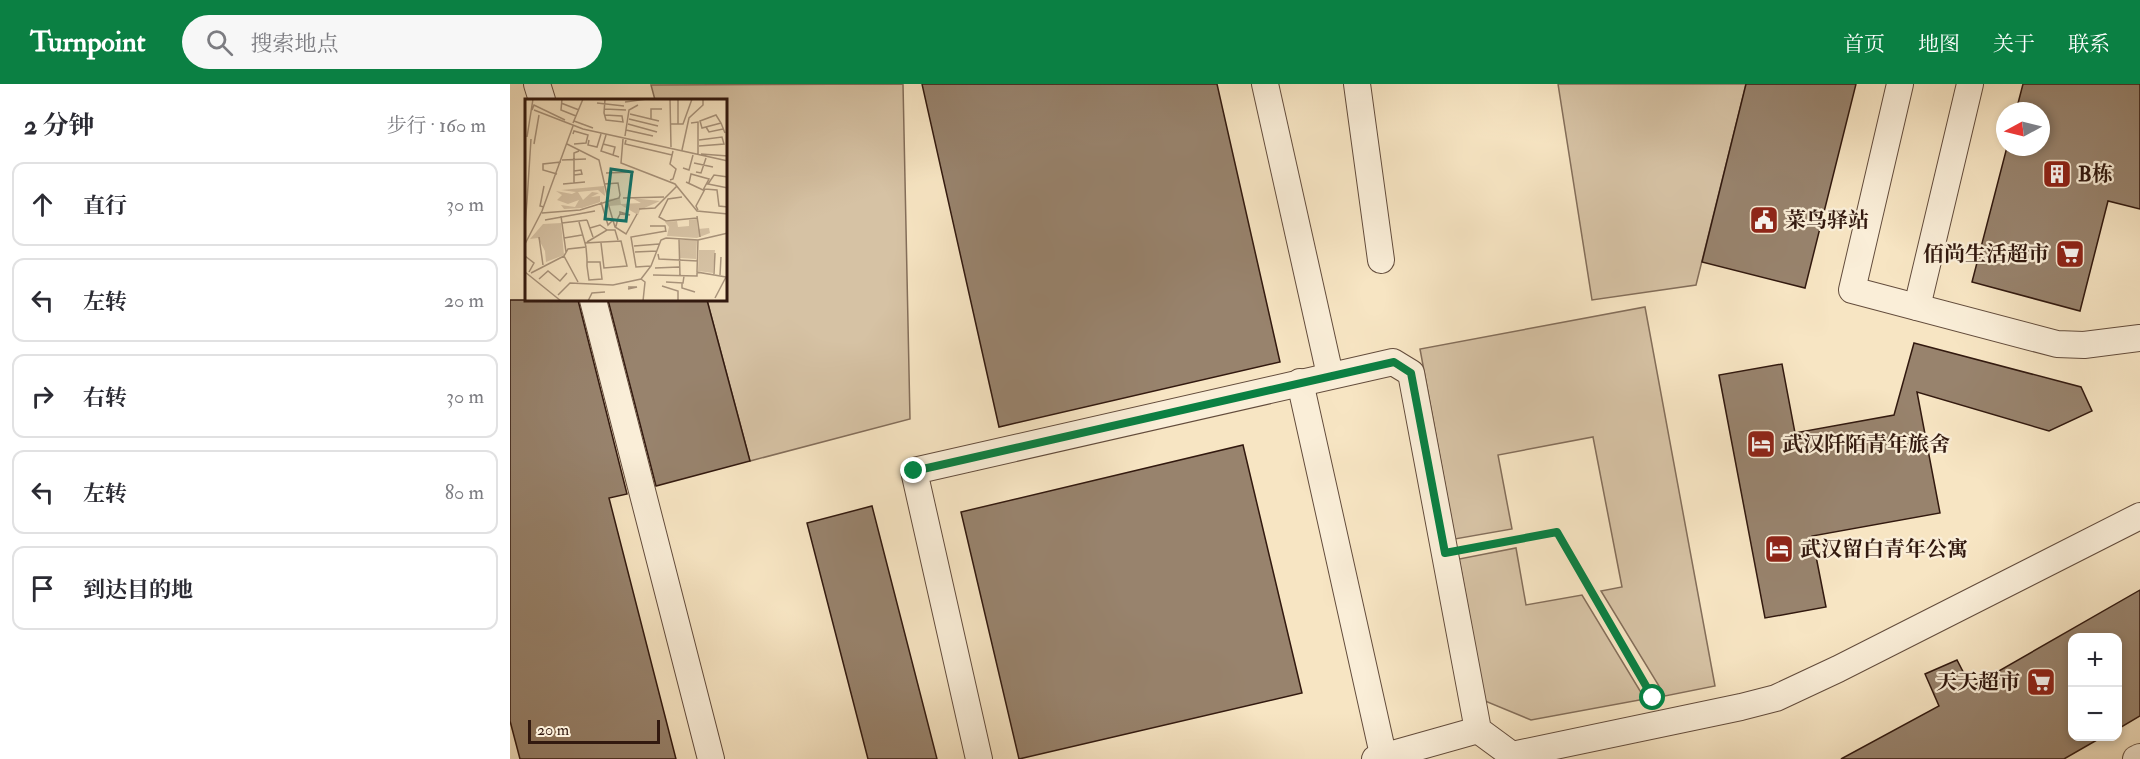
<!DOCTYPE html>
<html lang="zh">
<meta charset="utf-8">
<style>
body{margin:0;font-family:"IM FELL Double Pica","Noto Serif SC",serif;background:#f7f7f7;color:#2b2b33}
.controls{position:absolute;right:18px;bottom:18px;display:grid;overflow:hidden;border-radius:12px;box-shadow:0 3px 9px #0003}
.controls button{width:54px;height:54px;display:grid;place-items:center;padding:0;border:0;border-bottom:2px solid #e1e1e2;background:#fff;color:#2b2b33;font:30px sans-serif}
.compass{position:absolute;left:1486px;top:18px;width:54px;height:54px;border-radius:50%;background:#fff;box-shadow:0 3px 9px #0003;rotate:263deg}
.scale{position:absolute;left:18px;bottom:15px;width:132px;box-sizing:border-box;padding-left:6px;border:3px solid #32190f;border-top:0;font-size:16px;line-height:21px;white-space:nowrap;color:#32190f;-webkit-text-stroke:4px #faeed8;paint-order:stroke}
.stop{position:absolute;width:18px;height:18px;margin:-14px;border:4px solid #0b8043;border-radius:50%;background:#fff}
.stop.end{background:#0b8043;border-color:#fff;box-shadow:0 2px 6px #0008}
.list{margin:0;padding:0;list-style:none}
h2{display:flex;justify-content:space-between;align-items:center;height:78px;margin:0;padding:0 24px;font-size:26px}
h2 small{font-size:20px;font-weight:400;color:#7c7c81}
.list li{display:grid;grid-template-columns:39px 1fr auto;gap:18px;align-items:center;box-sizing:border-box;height:84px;margin:0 12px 12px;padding:0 12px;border:2px solid #e1e1e2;border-radius:12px}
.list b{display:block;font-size:22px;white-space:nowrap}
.list em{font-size:20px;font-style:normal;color:#7c7c81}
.icon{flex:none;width:33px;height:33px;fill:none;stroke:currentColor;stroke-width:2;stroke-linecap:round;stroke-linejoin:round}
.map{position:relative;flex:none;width:1630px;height:675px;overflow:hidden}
header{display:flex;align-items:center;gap:36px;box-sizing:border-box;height:84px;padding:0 30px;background:#0b8043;color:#fff}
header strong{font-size:28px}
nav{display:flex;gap:33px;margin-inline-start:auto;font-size:21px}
.search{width:420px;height:54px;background:#f7f7f7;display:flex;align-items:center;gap:15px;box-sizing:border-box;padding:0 21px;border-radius:33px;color:#7c7c81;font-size:22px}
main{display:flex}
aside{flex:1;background:#fff}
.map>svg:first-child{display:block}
.green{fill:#d6c2a4;stroke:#846e5a;stroke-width:1.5}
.building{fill:#98836d;stroke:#32190f;stroke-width:1.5}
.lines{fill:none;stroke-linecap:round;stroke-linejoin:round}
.service-casing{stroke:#634c3c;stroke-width:28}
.path{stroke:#32190f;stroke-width:4;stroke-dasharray:1.5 3;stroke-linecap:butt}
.service{stroke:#faeed8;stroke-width:26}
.route{stroke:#0b8043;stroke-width:8}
.labels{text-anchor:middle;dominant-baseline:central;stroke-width:4.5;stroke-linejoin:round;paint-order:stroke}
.poi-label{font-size:21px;font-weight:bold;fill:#32190f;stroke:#faeed8;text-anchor:start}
.inset-road{fill:none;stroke:#a8937b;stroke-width:1.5}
.view{fill:#0f766e;fill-opacity:0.15;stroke:#0f766e;stroke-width:3}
.inset-edge{fill:none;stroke:#32190f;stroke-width:3}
</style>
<header>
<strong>Turnpoint</strong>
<div class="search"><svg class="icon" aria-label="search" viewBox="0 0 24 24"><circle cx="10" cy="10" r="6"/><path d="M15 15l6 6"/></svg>搜索地点</div>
<nav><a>首页</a><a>地图</a><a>关于</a><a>联系</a></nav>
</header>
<main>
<aside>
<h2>2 分钟<small>步行 · 160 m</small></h2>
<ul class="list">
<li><svg class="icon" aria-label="ahead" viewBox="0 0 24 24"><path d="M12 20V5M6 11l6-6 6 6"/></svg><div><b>直行</b></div><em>30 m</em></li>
<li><svg class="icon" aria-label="left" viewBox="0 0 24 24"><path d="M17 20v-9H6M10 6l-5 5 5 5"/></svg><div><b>左转</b></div><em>20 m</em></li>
<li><svg class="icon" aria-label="right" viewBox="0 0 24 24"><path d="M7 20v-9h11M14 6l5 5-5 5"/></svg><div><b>右转</b></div><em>30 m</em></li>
<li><svg class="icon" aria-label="left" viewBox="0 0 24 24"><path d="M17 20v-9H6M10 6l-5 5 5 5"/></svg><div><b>左转</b></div><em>80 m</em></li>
<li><svg class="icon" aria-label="arrive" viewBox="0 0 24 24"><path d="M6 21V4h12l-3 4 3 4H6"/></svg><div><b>到达目的地</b></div></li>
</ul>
</aside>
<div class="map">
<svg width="1630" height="675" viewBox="0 0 1630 675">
<rect width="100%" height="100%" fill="#f7e5c3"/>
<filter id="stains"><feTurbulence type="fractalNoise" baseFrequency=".00333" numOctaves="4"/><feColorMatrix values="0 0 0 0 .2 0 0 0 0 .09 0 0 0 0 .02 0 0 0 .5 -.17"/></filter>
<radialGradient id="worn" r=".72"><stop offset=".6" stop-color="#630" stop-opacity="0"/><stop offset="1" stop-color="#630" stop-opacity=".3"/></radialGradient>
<g class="green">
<path d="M 393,0 L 400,335 L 240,377 L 197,216 L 216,216 L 216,16 L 145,16 L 141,1 Z"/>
<path d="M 1048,0 L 1236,0 L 1186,201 L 1082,216 Z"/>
<path d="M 1135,223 L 1205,602 L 1155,612 L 1091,507 L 1112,503 L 1083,353 L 988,371 L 1002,445 L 945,455 L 910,265 Z"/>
<path d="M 1006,464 L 1016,521 L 1072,511 L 1135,615 L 1021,636 L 975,617 L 949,475 Z"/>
</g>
<g class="building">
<path d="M 412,0 L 707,0 L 770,278 L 489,343 Z"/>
<path d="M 1236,0 L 1346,0 L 1295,204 L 1192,178 Z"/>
<path d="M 1513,0 L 1630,0 L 1630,125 L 1598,117 L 1570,227 L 1462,198 L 1497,63 L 1531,63 L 1531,27 L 1506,27 Z"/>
<path d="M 0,216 L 68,216 L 117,410 L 99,414 L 166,675 L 10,675 L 0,637 Z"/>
<path d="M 98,216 L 197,216 L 240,377 L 146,402 Z"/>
<path d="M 1404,259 L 1571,303 L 1582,327 L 1539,347 L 1407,308 L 1430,429 L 1302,452 L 1316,523 L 1255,534 L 1209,291 L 1272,280 L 1285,349 L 1384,331 Z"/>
<path d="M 733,361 L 792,609 L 509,675 L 451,428 Z"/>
<path d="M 362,422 L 427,675 L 358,675 L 297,439 Z"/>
<path d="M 1630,506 L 1630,632 L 1608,645 L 1608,554 L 1563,554 L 1563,652 L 1594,652 L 1554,675 L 1331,675 L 1429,622 L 1415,590 L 1447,576 L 1461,603 Z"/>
</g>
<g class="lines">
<g class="service-casing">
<g id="service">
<path d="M 27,0 L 32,16"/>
<path d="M 755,0 L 820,291"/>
<path d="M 847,0 L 871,176"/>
<path d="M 1390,0 L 1342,206 L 1547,260 L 1574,261 L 1630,254"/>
<path d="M 83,216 L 201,675"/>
<path d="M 1407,223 L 1460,0"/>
<path d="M 790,298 L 874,675"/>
<path d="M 1002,671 L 1231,623 L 1266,614 L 1328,585 L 1630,432"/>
<path d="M 469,675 L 404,387 L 883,278 L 901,289 L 968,646 L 1002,671 L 1004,675"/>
<path d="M 865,675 L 968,646"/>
<path d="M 1626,675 L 1630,673"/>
</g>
</g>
<path class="path" d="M 970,462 L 1047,449 L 1138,605"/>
<use href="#service" class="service"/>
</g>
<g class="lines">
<path class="route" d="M 404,387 L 884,278 L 901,289 L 935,469 L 1047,448 L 1143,614"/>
</g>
<defs>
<g id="building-square" transform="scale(1.5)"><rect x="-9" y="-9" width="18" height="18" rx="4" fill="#8f2418" stroke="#faeed8"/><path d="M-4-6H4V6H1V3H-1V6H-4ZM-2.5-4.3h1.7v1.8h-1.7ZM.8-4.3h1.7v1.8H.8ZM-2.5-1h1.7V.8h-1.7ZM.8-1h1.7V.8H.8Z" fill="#fff"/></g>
<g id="civic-square" transform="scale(1.5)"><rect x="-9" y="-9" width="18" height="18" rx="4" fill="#8f2418" stroke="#faeed8"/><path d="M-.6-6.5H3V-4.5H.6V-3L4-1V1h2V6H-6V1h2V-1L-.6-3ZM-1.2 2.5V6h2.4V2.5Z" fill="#fff"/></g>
<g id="supermarket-square" transform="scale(1.5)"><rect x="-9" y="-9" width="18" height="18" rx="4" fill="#8f2418" stroke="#faeed8"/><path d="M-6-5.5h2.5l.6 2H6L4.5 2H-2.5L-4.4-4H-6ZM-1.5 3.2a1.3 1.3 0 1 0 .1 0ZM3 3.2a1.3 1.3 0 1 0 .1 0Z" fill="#fff"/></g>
<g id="hotel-square" transform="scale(1.5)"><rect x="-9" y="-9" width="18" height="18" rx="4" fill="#8f2418" stroke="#faeed8"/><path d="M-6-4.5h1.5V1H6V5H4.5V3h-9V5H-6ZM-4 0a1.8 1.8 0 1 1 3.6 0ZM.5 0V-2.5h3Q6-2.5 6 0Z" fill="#fff"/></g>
</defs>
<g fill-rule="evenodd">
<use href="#building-square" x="1547" y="90"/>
<use href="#civic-square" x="1254" y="136"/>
<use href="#supermarket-square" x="1560" y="170"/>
<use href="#hotel-square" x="1251" y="360"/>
<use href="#hotel-square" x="1269" y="465"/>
<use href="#supermarket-square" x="1531" y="598"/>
</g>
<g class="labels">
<g class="poi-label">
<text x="1568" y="90">B栋</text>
<text x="1275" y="136">菜鸟驿站</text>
<text x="1539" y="170" text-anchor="end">佰尚生活超市</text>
<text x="1272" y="360">武汉阡陌青年旅舍</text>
<text x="1290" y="465">武汉留白青年公寓</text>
<text x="1510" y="598" text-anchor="end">天天超市</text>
</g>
</g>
<g transform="translate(15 15)">
<rect width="202" height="202" fill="#f7e5c3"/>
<path d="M 79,87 L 80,97 L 73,91 L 53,93 L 58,101 L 67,93 L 74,94 L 66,98 L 75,97 L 75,103 L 57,109 L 39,110 L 36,106 L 50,108 L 54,101 L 43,105 L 32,101 L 37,96 L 31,92 L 47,95 L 51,93 L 36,91 ZM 95,99 L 96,105 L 116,104 L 107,99 L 135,102 L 115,111 L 113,116 L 96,106 L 84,107 L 84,100 ZM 172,120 L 173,130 L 184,129 L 185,134 L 172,139 L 142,137 L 144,128 L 140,123 L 152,122 L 153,128 L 164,127 L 164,121 ZM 36,124 L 39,156 L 21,163 L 20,152 L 13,139 L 5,140 L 18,125 ZM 155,141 L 172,141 L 171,160 L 155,159 ZM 174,151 L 190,151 L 188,174 L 173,172 Z" fill="#d6c2a4"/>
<path class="inset-road" d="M 37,0 L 36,11 L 51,17M 80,0 L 79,14 L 81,21 L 98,23 L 97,17 L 80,16M 145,0 L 146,48M 153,0 L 153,25M 100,3 L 122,0M 36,4 L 54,11M 72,4 L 99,7M 80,10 L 101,11M 7,11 L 9,6 L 40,21M 9,11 L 58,30 L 203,62M 105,15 L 134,22M 104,20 L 133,27M 126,20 L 126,10 L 137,10M 49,22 L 68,29M 48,24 L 58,0M 166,24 L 173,23 L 173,55M 196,24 L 177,29 L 175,22 L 191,16 L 196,24 L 200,34M 103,25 L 132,33M 146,25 L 158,25 L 167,0M 181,28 L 184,33 L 198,30M 101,31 L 128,37M 48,35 L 49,32 L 63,36 L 61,44 L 49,45M 81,36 L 76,52 L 94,58M 100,37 L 104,11 L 113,6M 2,38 L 8,0M 98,40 L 96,64 L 150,85 L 172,112 L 203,115M 64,41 L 63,46 L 72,48 L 76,35M 101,41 L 100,45 L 147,56M 174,41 L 197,38 L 199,45 L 174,47M 9,45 L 14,16M 42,45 L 74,61 L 83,100M 78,45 L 90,48 L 88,56M 157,51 L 164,19 L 178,6 L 178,0M 176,55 L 203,57M 37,61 L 61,60M 169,64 L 188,68M 158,69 L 164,71 L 168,56M 49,72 L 56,71 L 57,75 L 49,76M 171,73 L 176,74 L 181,59M 81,74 L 109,73M 32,75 L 18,71 L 18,65 L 36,63M 203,78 L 189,76 L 183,85 L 203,89M 145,81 L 148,80 L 151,70 L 145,65 L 148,52M 161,83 L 178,91 L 184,80 L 166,75 L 164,84M 49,84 L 49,54 L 54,52M 38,85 L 60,83M 79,85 L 93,84 L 95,96M 19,87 L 15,107 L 19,108M 157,98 L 143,100 L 134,118 L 141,122 L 172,119M 98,99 L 139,98M 82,101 L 90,128 L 101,135 L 112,115M 2,102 L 6,40M 76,103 L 83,126 L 88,121M 114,110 L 130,109 L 152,87M 173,111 L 171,107 L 180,90 L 192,91 L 194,107 L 203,108M 17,114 L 55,111 L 94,99 L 95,96M 36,117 L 41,153M 172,117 L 175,138M 20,121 L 70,112M 62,121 L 68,138M 54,123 L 60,144M 37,124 L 62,121M 0,126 L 2,102M 125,127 L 140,127 L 141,133M 90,128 L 91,127 L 93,119 L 95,115 L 95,113 L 105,116 L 95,115M 65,129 L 75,126 L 82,131M 14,138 L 18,166M 39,139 L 57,136M 141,139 L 173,141 L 172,173 L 201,178M 154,140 L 155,177M 173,141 L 203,134M 62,143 L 82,131 L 90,131 L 93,141M 0,145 L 17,112 L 48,27M 109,147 L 134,145M 61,148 L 62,160 L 62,167 L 64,181 L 77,180 L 75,163 L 62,163M 110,153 L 132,152M 133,155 L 134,160 L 173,162M 0,157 L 9,164 L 4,173M 126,167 L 111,168 L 106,138 L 141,132M 130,169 L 154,168M 0,173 L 36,202M 6,174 L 39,157M 189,175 L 190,154M 128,176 L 172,177 L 172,173M 195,176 L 196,158M 14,180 L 23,172 L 35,182 L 42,174M 116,180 L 120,183 L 118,202M 53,183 L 39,157 L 43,150 L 61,148 L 60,144 L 96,142 L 102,167 L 79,169 L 76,144M 141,183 L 158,184 L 159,177M 157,184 L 157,189 L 170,193M 137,187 L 153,192 L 153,202M 103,188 L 112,188 L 103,190M 33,196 L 45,184 L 88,186 L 116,180 L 126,167 L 136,141 L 141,139M 190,199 L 201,178M 63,202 L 67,194 L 80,193"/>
<path class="view" d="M 86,70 L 107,73 L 101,122 L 80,120 Z"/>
<rect width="202" height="202" class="inset-edge"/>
</g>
<rect width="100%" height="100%" filter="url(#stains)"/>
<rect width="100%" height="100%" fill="url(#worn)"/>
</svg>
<div class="controls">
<button>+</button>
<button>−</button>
</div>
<svg class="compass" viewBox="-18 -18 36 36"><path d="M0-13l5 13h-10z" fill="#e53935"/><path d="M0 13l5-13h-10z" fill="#7c7c81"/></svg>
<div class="scale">20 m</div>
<div class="stop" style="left:1143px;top:614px"></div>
<div class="stop end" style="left:404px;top:387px"></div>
</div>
</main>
